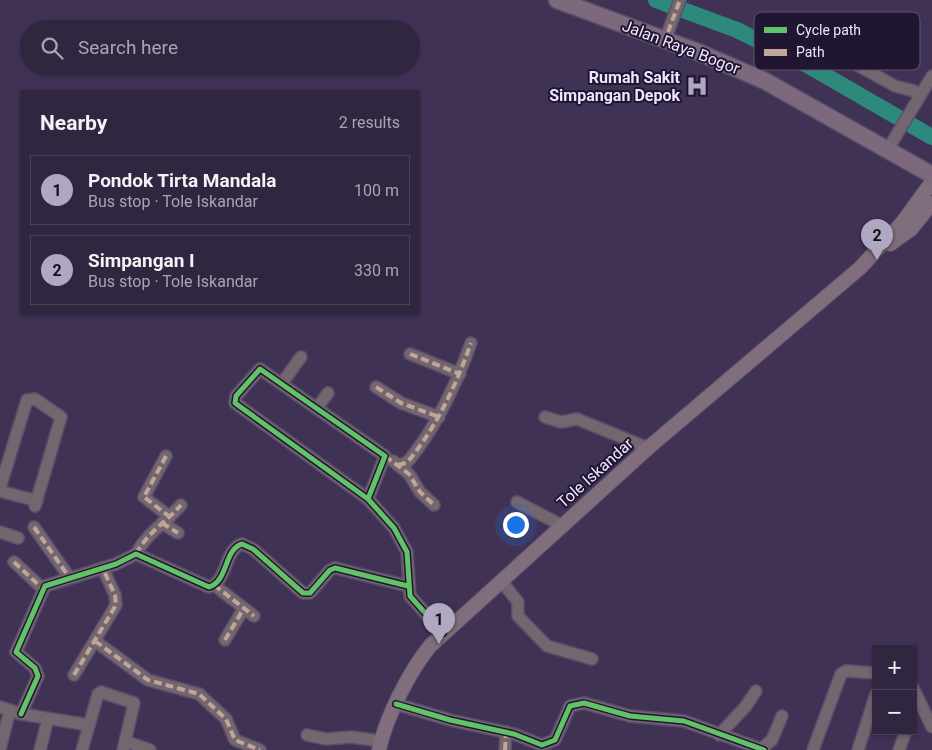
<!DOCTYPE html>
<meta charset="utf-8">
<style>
body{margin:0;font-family:Roboto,sans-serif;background:#3c324b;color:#f1f3f6}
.controls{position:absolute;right:15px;bottom:15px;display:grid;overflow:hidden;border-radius:0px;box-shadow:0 1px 4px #0004}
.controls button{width:45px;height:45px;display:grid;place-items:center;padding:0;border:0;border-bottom:1px solid #4b4359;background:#302640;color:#f1f3f6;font:25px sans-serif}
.you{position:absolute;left:515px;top:524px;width:18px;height:18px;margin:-12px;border:4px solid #fff;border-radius:50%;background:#1a73e8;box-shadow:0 0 0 8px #1a73e833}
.badge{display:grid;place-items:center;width:32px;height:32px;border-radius:50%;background:#b0a7c3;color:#111;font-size:16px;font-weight:700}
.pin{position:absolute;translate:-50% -41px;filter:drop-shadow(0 1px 2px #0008)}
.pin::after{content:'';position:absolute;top:26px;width:18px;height:15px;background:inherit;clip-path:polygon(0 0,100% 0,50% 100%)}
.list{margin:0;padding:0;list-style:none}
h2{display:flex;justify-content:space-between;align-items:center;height:65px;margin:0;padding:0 20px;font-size:21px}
h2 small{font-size:16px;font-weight:400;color:#a8a5b1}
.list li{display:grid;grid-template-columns:32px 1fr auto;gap:15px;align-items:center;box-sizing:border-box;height:70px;margin:0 10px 10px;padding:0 10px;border:1px solid #4b4359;border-radius:0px}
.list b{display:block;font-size:19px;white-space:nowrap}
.list p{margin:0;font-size:16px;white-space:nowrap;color:#a8a5b1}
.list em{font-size:16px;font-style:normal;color:#a8a5b1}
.icon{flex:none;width:28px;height:28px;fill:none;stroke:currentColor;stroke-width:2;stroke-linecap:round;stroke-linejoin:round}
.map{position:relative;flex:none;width:932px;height:750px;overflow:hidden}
.search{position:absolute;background:#302640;box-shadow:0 1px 4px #0004;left:20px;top:20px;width:400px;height:55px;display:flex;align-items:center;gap:12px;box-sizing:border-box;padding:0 18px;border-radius:28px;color:#a8a5b1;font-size:19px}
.panel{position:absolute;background:#302640;box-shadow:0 1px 4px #0004;left:20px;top:90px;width:400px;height:225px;border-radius:0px}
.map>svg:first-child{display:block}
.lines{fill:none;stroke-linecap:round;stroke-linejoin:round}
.river{stroke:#2e897d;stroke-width:16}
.minor-casing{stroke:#594e6a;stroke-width:14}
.major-casing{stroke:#594e6a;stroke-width:16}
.highway-casing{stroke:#594e6a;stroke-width:19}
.minor{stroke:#73666e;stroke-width:11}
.major{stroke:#806e7c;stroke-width:14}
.highway{stroke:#7c697c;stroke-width:16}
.quiet{stroke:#c0a59a;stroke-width:4;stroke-dasharray:8 4;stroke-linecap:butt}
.cycleway-casing{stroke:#201632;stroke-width:8}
.cycleway{stroke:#61c268;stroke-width:5}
.labels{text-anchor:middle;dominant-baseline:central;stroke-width:4;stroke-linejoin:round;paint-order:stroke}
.street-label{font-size:16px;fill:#ede6fe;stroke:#201632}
.poi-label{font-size:16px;font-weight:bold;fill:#ede6fe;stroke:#201632;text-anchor:end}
.key{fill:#201632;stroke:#5e546f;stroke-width:1}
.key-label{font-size:14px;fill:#ede6fe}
</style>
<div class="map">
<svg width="932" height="750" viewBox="0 0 932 750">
<rect width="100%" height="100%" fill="#403255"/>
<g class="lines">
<path class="river" d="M 656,0 L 737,30 L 809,66 L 932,137"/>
<g class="minor-casing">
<g id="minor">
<path d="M 668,32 L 680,0"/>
<path d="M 830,50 L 895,86 L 914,91 L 920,96"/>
<path d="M 888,149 L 932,76"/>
<path d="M 410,354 L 460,374"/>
<path d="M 282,383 L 301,357"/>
<path d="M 376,387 L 401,403 L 439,417"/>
<path d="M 317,408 L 328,393"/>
<path d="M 545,417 L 561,422 L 577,419 L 648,448"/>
<path d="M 166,456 L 144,497 L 170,517"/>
<path d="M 393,461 L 409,474 L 420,492 L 434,505"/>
<path d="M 398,465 L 406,463 L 410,459 C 438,424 456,385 471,343"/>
<path d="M 0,488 L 27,400 L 35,399 L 61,417 L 35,506"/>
<path d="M 0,491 L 37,501"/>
<path d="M 368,499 L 385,456 L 260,369 L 236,396 L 235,403 L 368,499 L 394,528 L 407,552 L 410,596 L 443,633"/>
<path d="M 517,502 L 563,526"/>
<path d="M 162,523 L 178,533"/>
<path d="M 34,527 L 69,577"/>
<path d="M 0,532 L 18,538"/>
<path d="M 136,554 C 147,533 166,522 181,505"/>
<path d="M 14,562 L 43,589"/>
<path d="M 502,582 L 518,602 L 518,616 L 547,646 L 592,659"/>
<path d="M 214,585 L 254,616"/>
<path d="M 225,640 L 244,608"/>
<path d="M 95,641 L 148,680 L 199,694 L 226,719 L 235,740 L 260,750"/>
<path d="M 74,675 L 116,605 L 115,595 L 103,569"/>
<path d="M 913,688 L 932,727"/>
<path d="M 396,704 L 450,720 L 514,734 L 542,745 L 555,740 L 570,706 L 584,703 L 630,716 L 684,721 L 764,750"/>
<path d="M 0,707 L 21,714 L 89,725"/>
<path d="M 21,714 L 38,676 L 35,668 L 16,652 L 45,586 L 116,564 L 136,554 L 209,587 C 228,582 224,549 242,544 L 253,549 L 303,593 L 310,593 L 330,570 L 335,568 L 408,586"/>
<path d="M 307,735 L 326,739 L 351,737 L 381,741"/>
<path d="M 719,735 L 746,706 L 756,691"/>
<path d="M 125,741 L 150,750"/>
<path d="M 0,749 L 10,710"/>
<path d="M 761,749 L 772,740 L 782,716"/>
<path d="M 40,750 L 48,719"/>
<path d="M 82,750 L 98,694 L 101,692 L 134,703 L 123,750"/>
<path d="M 505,750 L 506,732"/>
<path d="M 813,750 L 841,674 L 846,671 L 876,673"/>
<path d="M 858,750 L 876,694"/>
<path d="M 899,750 L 906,731"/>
</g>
</g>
<g class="major-casing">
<g id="major">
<path d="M 890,244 L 911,229 L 932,203"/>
<path d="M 379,750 C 386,717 409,672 430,646 L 648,448 L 860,268 L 902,223 L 932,182"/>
</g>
</g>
<g class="highway-casing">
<path id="highway" d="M 557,0 L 698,52 L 765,81 L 932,175"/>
</g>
<use href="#minor" class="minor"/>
<use href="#major" class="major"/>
<use href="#highway" class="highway"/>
<g class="quiet">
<path d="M 668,32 L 680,0"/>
<path d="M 410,354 L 460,374"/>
<path d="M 376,387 L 401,403 L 439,417"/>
<path d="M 166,456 L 144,497 L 170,517"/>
<path d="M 385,456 L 409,474 L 420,492 L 434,505"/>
<path d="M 398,465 L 406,463 L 410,459 C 438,424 456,385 471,343"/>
<path d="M 162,523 L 178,533"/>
<path d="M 34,527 L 69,577"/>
<path d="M 136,554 C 147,533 166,522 181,505"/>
<path d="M 14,562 L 43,589"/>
<path d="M 214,585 L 254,616"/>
<path d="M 225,640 L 244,608"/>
<path d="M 95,641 L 148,680 L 199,694 L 226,719 L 235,740 L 260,750"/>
<path d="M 74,675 L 116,605 L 115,595 L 103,569"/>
<path d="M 505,750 L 506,732"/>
</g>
<g class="cycleway-casing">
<g id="cycleway">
<path d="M 368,499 L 385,456 L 260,369 L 236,396 L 235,403 L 368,499 L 394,528 L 407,552 L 410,596 L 443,633"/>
<path d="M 396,704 L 450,720 L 514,734 L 542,745 L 555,740 L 570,706 L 584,703 L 630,716 L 684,721 L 764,750"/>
<path d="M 21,714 L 38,676 L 35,668 L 16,652 L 45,586 L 116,564 L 136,554 L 209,587 C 228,582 224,549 242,544 L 253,549 L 303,593 L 310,593 L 330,570 L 335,568 L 408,586"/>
</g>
</g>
<use href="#cycleway" class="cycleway"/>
</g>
<defs>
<g id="hospital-bare" transform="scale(1.725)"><path d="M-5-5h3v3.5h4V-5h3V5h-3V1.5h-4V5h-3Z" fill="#b0a7c3" stroke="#201632" stroke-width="2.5" paint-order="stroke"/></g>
</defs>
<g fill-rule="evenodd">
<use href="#hospital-bare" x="697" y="86"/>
</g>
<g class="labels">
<g class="street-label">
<text transform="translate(681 47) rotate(21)">Jalan Raya Bogor</text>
<text transform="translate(595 473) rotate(-42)">Tole Iskandar</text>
</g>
<g class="poi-label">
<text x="680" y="77">Rumah Sakit<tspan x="680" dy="18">Simpangan Depok</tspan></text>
</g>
</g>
<rect x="754" y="12" width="166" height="58" rx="8" class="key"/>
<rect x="764" y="27" width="23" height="6" fill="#61c268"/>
<rect x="764" y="49" width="23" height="7" fill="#c0a59a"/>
<g class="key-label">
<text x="796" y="35">Cycle path</text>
<text x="796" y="57">Path</text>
</g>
</svg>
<div class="controls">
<button>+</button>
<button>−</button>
</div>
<div class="you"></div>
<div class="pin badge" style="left:439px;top:644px">1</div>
<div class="pin badge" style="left:877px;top:260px">2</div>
<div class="search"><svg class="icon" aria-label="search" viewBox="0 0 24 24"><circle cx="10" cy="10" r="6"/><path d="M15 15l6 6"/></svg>Search here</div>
<section class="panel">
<h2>Nearby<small>2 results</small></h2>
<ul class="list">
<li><span class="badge">1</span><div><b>Pondok Tirta Mandala</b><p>Bus stop · Tole Iskandar</p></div><em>100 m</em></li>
<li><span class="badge">2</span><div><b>Simpangan I</b><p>Bus stop · Tole Iskandar</p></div><em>330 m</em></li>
</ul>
</section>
</div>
